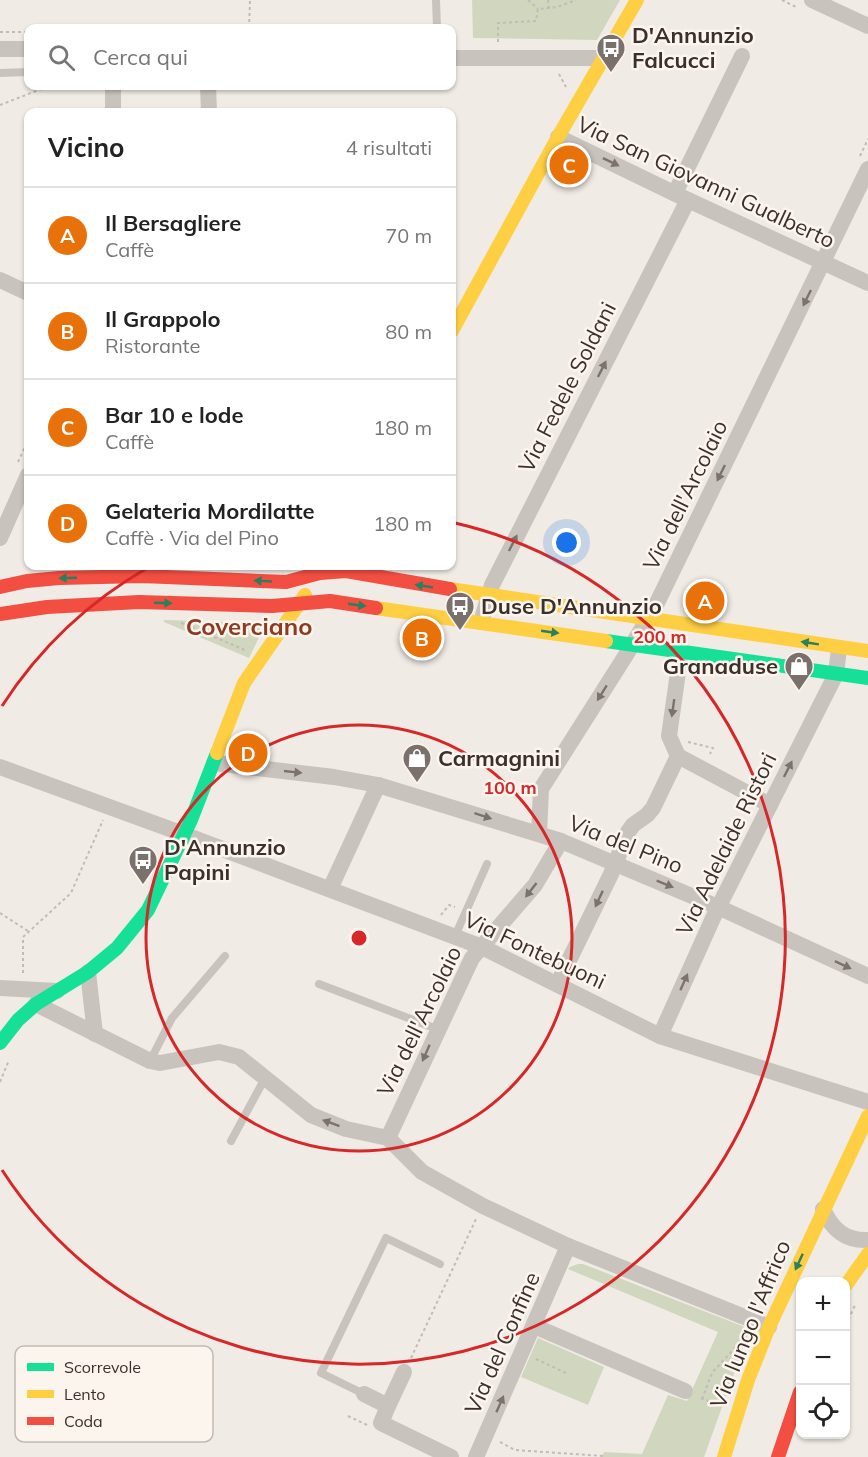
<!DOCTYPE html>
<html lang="it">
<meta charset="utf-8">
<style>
body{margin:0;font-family:Mulish,sans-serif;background:#f2f2f2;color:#222}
.controls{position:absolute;right:18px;bottom:18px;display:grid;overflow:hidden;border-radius:12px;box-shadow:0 2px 4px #0004}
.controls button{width:54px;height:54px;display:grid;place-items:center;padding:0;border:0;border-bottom:2px solid #e0e0e0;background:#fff;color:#222;font:30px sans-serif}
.you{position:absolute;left:567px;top:543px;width:21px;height:21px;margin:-15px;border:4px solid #fff;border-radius:50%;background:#1a73e8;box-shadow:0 0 0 9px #1a73e833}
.badge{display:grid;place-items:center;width:39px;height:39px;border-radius:50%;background:#7c3aed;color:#fff;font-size:20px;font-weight:700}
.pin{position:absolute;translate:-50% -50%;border:3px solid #fff;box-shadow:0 2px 6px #0006}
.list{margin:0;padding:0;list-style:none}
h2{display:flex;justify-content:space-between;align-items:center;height:78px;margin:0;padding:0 24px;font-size:26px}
h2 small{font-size:20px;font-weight:400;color:#767676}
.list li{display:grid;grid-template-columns:39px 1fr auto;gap:18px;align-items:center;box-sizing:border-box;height:96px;padding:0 24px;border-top:2px solid #e0e0e0}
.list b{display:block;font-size:22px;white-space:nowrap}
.list p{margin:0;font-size:20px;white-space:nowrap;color:#767676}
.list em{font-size:20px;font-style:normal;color:#767676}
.icon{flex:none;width:33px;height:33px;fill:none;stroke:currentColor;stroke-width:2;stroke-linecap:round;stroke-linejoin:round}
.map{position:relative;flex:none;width:868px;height:1457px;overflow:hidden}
.search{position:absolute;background:#fff;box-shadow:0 2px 4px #0004;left:24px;top:24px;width:432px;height:66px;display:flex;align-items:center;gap:15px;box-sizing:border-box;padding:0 21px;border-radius:12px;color:#767676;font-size:22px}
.panel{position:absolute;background:#fff;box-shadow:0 2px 4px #0004;left:24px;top:108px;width:432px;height:462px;border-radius:12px}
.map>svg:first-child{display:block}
.green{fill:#d1d6bf}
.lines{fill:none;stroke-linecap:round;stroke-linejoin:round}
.path{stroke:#c2bbb6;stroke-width:2;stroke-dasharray:3 3;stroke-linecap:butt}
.lane{stroke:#c9c3be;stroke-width:8}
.street{stroke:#c9c3be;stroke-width:16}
.fast{stroke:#16e098;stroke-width:14}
.slow{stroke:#ffcf43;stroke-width:14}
.jam{stroke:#f24e42;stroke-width:14}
.oneway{fill:#7b726d}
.oneway2{fill:#2a7f5c}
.ring{fill:none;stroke:#d62828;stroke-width:3}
.labels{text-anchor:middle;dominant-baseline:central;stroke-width:5;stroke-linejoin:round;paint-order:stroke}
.poi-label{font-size:22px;font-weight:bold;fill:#3b302b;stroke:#fbf5ee;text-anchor:start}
.street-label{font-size:22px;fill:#3b302b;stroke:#fbf5ee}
.neighbourhood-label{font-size:24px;font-weight:bold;fill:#8c3b22;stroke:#fbf5ee}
.key{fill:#fbf5ee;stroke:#c1bab4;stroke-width:1.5}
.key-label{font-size:16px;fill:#3b302b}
.centre{fill:#d62828;stroke:#fbf5ee;stroke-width:3}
.ring-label{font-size:18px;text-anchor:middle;font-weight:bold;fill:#d62828;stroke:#fbf5ee;stroke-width:5;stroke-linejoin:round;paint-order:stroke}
</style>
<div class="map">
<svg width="868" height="1457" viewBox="0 0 868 1457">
<rect width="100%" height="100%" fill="#f0ebe5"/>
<g class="green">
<path d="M 472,0 L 620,0 L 597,40 L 473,38 Z"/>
<path d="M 164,620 L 266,623 L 249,658 L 164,622 Z"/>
<path d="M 578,1264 L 583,1264 L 750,1329 L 704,1457 L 602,1457 L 604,1452 L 642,1454 L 668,1395 L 687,1401 L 718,1332 L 568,1269 L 570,1267 Z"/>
<path d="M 538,1338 L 604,1367 L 588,1405 L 521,1377 Z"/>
</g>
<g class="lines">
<g class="path">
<path d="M 528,0 L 538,9"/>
<path d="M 548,0 L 549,8"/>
<path d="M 782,0 L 798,8"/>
<path d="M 249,28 L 250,0"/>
<path d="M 0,32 L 28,32"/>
<path d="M 498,42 L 498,23 L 536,21 L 538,9 L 557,7 L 576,0"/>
<path d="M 559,74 L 566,87"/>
<path d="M 0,105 L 49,86"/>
<path d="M 860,156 L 868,139"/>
<path d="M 18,462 L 28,440"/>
<path d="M 181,623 L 245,650"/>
<path d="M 688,742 L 713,748 L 710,754"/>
<path d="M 0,913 L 28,931"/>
<path d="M 441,915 L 449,905 L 455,907"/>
<path d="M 23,973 L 23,937 L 71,893 L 103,820"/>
<path d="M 0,1082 L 9,1060"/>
<path d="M 846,1325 L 856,1303"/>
<path d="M 411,1358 L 476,1219"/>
<path d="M 536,1359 L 566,1373"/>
<path d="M 701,1398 L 721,1406"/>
<path d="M 702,1399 L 712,1373 L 743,1339"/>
<path d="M 348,1416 L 367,1425"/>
<path d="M 500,1442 L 515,1450 L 603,1456"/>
</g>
<g class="lane">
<path d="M 436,0 L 437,28"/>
<path d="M 0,73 L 28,72"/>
<path d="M 455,936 L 487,864"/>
<path d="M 319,984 L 437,1029"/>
<path d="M 150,1061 L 172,1018 L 225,956"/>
<path d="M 231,1141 L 265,1078"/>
<path d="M 364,1394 L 321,1373 L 386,1238 L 440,1264"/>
</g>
<g class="street">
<path d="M 812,0 L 868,26"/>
<path d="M 0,49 L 28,49"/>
<path d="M 452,58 L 603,58"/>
<path d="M 113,86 L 113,112"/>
<path d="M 208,86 L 209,112"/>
<path d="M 558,137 L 688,200 L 868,283"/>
<path d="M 675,193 L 742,56"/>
<path d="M 0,280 L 28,293"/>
<path d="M 0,538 L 28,475"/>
<path d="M 481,622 L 492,585 L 688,200"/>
<path d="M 678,756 L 770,805"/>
<path d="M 214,763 L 334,777 L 378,785 L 561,841 L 718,907 L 868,976"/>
<path d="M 0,767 L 167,828 L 482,947 L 660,1036 L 868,1102"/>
<path d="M 539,834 L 541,789 L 626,655 L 655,607 L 868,169"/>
<path d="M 330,889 L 378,785"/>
<path d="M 88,972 L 95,1034"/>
<path d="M 558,983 L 611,874 L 628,832 L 633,825 L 647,815 L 653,808 L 678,756 L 669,736 L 681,651"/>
<path d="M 0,988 L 57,991"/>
<path d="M 36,1004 L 150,1061 L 160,1063 L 219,1052 L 239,1057 L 311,1115 L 346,1129 L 388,1138 L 422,1172 L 483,1206 L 568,1246 L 769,1327"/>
<path d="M 660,1036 L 713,918 L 836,674 L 839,648"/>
<path d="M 388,1138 L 472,958 L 535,885 L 561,841"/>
<path d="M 823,1209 C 832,1230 846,1241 868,1240"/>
<path d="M 534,1326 L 685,1391"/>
<path d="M 364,1394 L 388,1406 L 381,1423 L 451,1457"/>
<path d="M 388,1406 L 404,1372"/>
<path d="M 476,1457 L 568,1246"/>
</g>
<g class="fast">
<path d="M 606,641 L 868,678"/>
<path d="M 0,1043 L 18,1020 L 36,1004 L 88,972 L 117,948 L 148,910 L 191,820 L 217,753"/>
</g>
<g class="slow">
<path d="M 452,331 L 558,137 L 637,0"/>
<path d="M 450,589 L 868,651"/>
<path d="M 376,608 L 606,641"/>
<path d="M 217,753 L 244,683 L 305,595"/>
<path d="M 846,1285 L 868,1254"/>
<path d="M 724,1457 L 748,1380 L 769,1327 L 868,1116"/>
</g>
<g class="jam">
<path d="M 0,587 L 27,581 L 59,578 L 142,576 L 286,582 L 320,573 L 346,571 L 450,589"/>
<path d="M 0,614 L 47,607 L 139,602 L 272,606 L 330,601 L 376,608"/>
<path d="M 778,1457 L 800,1392"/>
</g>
</g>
<defs><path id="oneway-solid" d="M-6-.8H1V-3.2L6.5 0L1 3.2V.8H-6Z" transform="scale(1.5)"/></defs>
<g class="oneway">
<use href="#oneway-solid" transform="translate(611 162) rotate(26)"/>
<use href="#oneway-solid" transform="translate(807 298) rotate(116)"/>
<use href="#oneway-solid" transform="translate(602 369) rotate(-63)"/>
<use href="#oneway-solid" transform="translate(721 473) rotate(116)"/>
<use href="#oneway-solid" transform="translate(513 543) rotate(-63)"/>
<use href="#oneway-solid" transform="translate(602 693) rotate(122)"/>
<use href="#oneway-solid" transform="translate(673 708) rotate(98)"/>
<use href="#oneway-solid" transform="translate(788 769) rotate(-63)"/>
<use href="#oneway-solid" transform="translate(293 772) rotate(6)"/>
<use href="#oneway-solid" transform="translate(483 816) rotate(18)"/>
<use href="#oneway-solid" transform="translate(665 884) rotate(22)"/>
<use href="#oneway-solid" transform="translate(531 890) rotate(128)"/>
<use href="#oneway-solid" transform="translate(599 899) rotate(115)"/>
<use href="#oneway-solid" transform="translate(843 965) rotate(25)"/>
<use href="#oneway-solid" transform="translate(684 982) rotate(-66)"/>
<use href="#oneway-solid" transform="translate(426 1053) rotate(114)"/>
<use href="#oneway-solid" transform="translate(331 1123) rotate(-160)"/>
<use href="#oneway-solid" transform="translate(500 1404) rotate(-66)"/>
</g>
<g class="oneway2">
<use href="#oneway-solid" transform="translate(68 578) rotate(178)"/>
<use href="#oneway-solid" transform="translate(263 581) rotate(-177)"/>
<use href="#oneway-solid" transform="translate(424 586) rotate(-171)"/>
<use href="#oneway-solid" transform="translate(163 603) rotate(2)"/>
<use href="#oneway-solid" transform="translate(357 605) rotate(8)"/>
<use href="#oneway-solid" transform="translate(550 632) rotate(8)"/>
<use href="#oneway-solid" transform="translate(810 643) rotate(-171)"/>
<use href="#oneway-solid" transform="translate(799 1262) rotate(115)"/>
</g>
<g class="ring">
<circle cx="359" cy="938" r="213"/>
<path d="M2 706A426 426 0 0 1 149 567M455 523A426 426 0 1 1 2 1170"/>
</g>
<defs>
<g id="bus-pin" transform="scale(1.5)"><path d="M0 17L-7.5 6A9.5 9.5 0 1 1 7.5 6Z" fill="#7a716c" stroke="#fbf5ee"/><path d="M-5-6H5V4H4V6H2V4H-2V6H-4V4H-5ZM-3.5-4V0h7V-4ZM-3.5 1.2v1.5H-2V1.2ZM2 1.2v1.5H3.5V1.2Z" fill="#fff"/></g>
<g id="shop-pin" transform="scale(1.5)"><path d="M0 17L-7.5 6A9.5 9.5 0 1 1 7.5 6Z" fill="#7a716c" stroke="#fbf5ee"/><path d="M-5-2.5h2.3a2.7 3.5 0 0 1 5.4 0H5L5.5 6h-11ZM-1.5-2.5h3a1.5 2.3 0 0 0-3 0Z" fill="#fff"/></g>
</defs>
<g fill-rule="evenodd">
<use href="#bus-pin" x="611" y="48"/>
<use href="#bus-pin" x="460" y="606"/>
<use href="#shop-pin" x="799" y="666"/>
<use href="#shop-pin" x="417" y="758"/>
<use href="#bus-pin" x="143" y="860"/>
</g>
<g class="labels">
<g class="poi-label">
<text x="632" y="35">D'Annunzio<tspan x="632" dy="25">Falcucci</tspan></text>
<text x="481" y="606">Duse D'Annunzio</text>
<text x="778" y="666" text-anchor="end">Granaduse</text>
<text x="438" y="758">Carmagnini</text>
<text x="164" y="847">D'Annunzio<tspan x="164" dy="25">Papini</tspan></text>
</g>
<g class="street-label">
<text transform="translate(706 182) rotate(25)">Via San Giovanni Gualberto</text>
<text transform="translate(567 387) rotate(-63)">Via Fedele Soldani</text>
<text transform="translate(685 495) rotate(-64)">Via dell'Arcolaio</text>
<text transform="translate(626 844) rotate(22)">Via del Pino</text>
<text transform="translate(726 844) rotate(-64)">Via Adelaide Ristori</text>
<text transform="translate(535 950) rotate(25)">Via Fontebuoni</text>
<text transform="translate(419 1021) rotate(-64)">Via dell'Arcolaio</text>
<text transform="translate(750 1324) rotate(-68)">Via lungo l'Affrico</text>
<text transform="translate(502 1343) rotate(-66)">Via del Confine</text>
</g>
<g class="neighbourhood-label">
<text x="249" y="626">Coverciano</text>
</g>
</g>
<rect x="15" y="1346" width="198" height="96" rx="9" class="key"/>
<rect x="27" y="1363" width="27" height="8" fill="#16e098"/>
<rect x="27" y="1390" width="27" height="8" fill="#ffcf43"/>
<rect x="27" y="1417" width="27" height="8" fill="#f24e42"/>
<g class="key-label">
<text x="64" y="1373">Scorrevole</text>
<text x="64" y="1400">Lento</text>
<text x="64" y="1427">Coda</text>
</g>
<circle cx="359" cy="938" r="9" class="centre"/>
<g class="ring-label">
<text x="660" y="643">200 m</text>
<text x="510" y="794">100 m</text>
</g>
</svg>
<div class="controls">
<button>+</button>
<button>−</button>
<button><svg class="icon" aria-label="locate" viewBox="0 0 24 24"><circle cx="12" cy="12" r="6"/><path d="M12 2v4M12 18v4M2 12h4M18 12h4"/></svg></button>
</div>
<div class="you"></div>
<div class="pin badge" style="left:705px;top:601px;background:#e8710a">A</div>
<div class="pin badge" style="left:422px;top:638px;background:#e8710a">B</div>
<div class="pin badge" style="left:569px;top:165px;background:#e8710a">C</div>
<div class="pin badge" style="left:248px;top:753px;background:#e8710a">D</div>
<div class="search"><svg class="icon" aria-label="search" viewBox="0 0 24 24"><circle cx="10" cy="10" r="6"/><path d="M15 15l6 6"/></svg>Cerca qui</div>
<section class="panel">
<h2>Vicino<small>4 risultati</small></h2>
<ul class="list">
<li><span class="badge" style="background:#e8710a">A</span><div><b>Il Bersagliere</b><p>Caffè</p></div><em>70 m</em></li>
<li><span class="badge" style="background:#e8710a">B</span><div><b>Il Grappolo</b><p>Ristorante</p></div><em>80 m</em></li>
<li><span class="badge" style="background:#e8710a">C</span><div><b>Bar 10 e lode</b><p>Caffè</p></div><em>180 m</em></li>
<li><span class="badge" style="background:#e8710a">D</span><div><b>Gelateria Mordilatte</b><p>Caffè · Via del Pino</p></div><em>180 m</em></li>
</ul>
</section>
</div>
